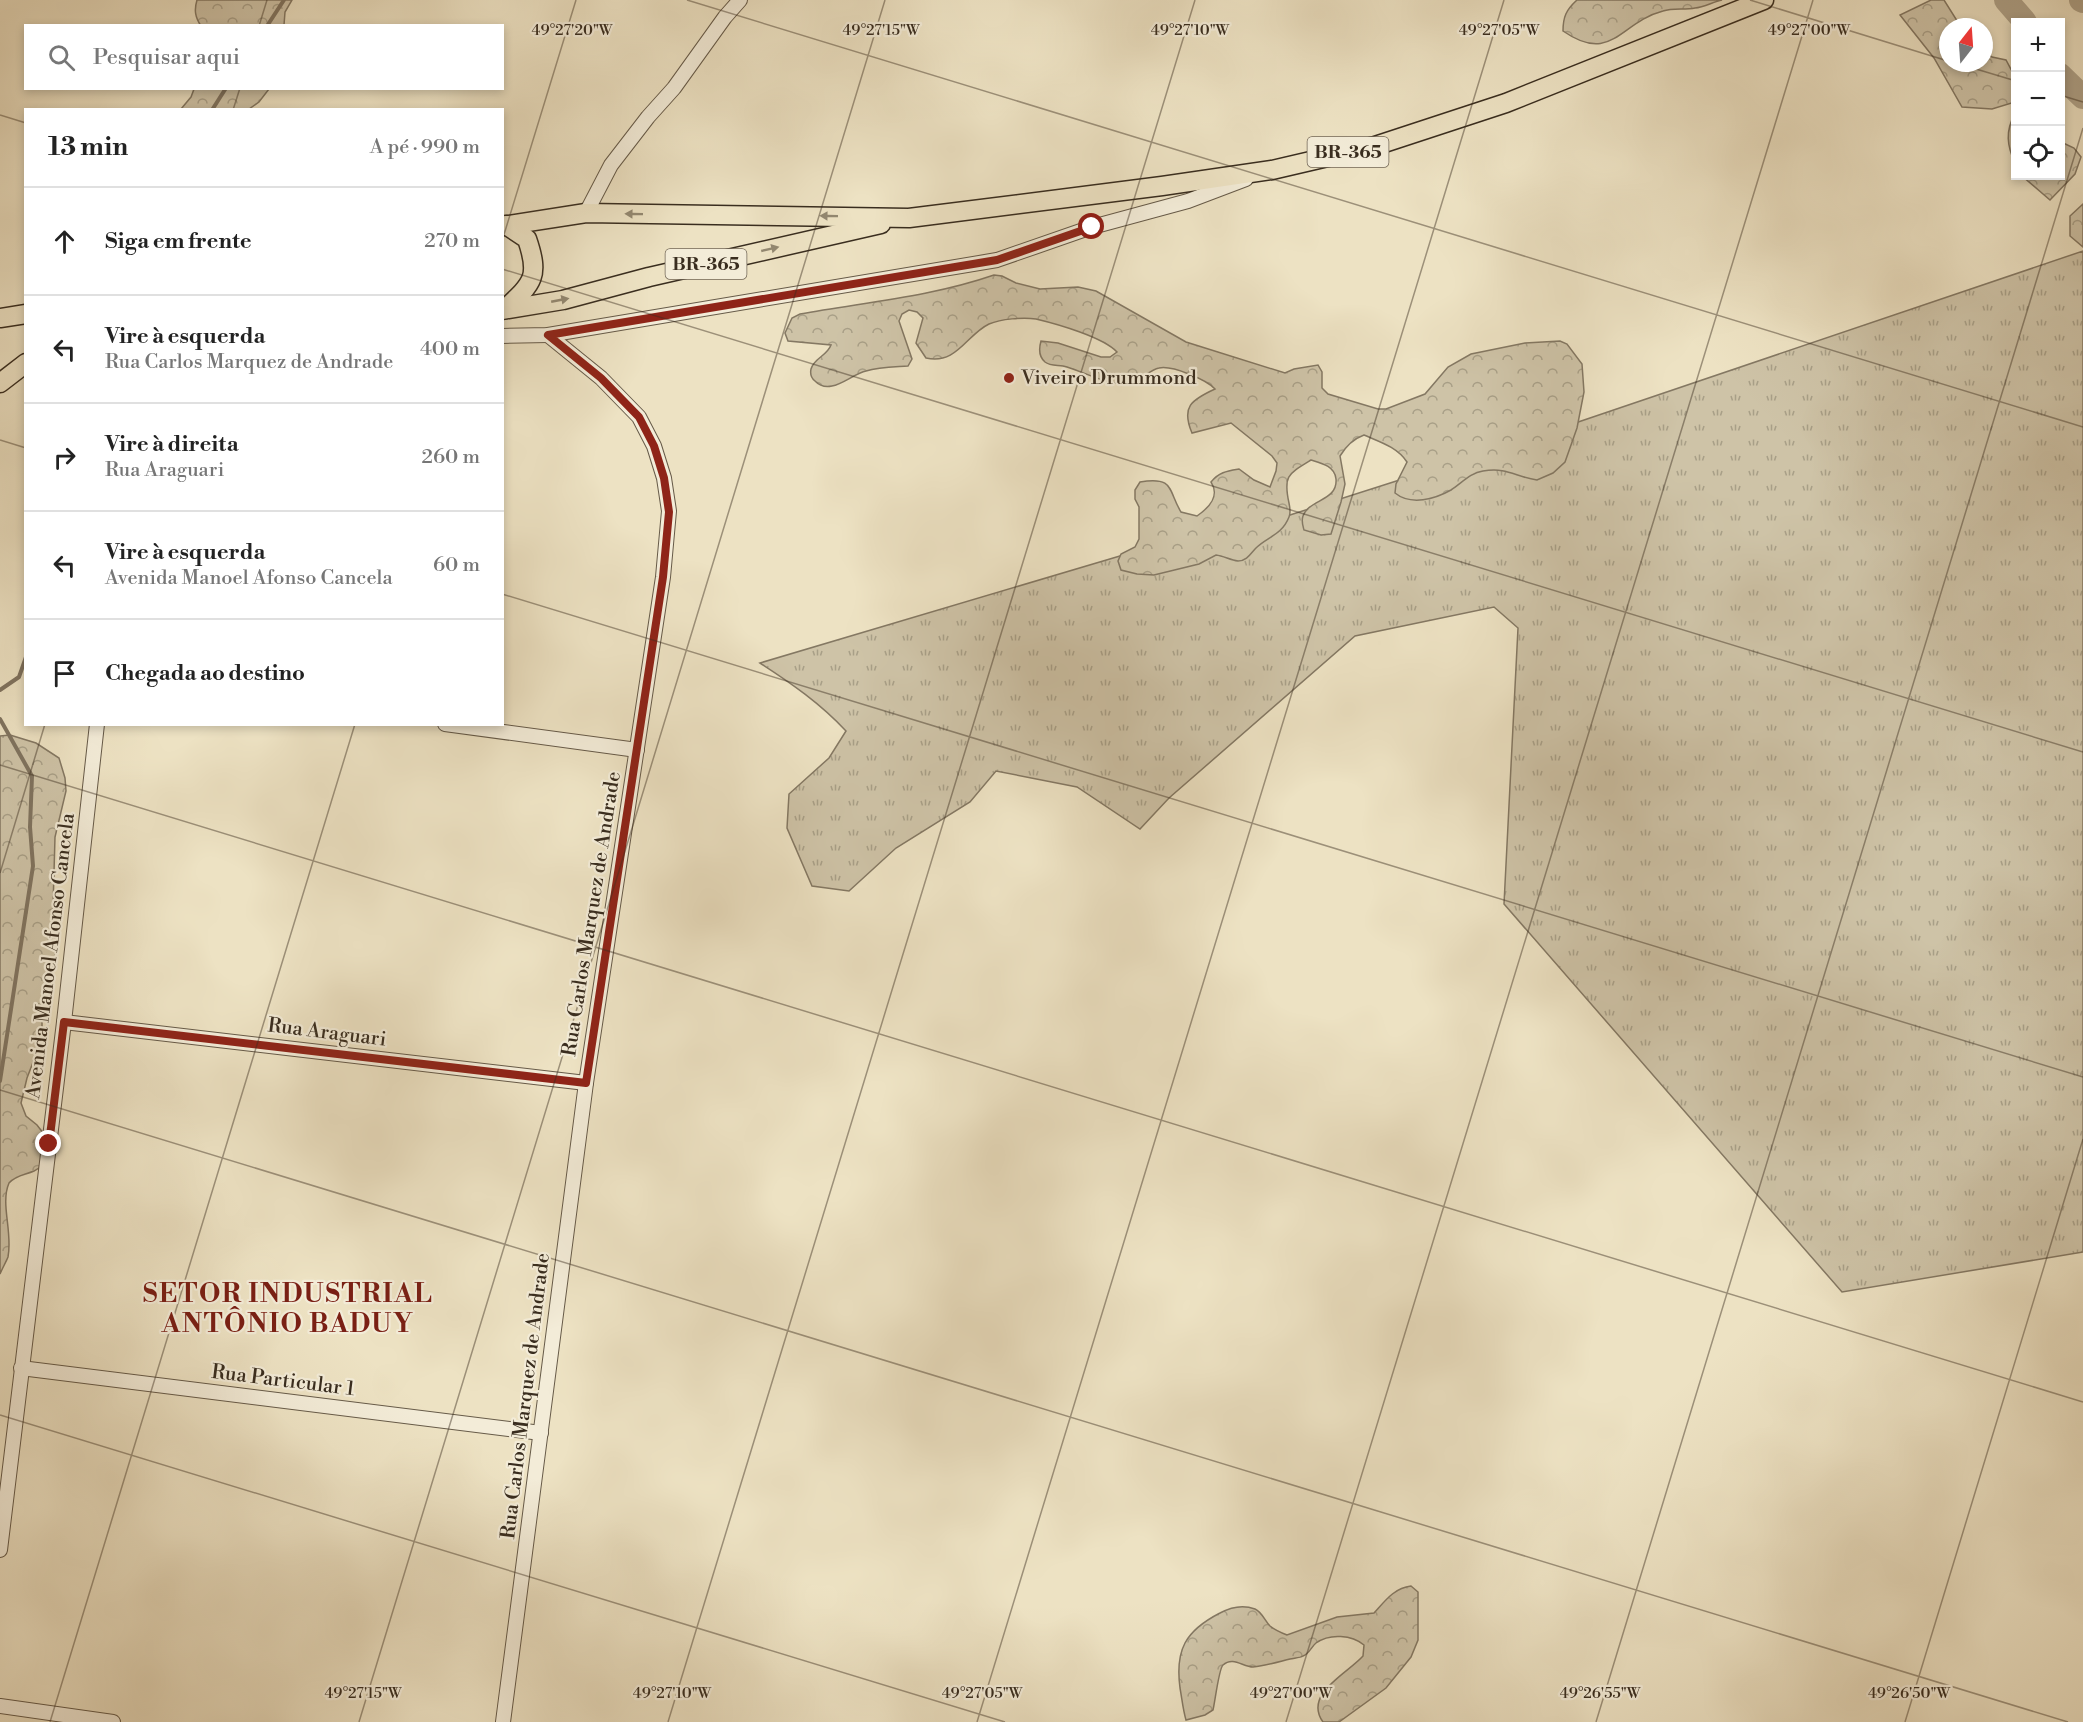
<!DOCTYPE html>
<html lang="pt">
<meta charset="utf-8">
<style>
body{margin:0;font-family:"Libre Bodoni",serif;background:#f6f6f6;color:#222}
.controls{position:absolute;right:18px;top:18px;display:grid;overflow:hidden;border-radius:0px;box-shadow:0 3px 9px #0003}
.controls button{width:54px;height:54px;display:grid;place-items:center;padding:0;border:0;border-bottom:2px solid #e0e0e0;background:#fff;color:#222;font:30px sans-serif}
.compass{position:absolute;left:1939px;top:18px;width:54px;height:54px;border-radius:50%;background:#fff;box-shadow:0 3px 9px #0003;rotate:17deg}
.stop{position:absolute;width:18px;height:18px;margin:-14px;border:4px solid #8f2418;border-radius:50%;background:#fff}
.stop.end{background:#8f2418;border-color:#fff;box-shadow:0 2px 6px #0008}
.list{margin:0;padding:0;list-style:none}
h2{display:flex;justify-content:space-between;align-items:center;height:78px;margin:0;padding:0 24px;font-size:26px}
h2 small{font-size:20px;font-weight:400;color:#767676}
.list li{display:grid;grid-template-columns:39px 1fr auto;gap:18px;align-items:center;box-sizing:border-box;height:108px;padding:0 24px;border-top:2px solid #e0e0e0}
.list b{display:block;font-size:22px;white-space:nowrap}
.list p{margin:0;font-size:20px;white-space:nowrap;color:#767676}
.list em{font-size:20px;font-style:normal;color:#767676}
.icon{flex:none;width:33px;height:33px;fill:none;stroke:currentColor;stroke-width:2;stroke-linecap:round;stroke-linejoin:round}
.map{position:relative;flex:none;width:2083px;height:1722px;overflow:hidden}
.search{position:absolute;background:#fff;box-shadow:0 3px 9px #0003;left:24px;top:24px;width:480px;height:66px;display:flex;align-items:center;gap:15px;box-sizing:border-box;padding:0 21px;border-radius:0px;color:#767676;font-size:22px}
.panel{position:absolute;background:#fff;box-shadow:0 3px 9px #0003;left:24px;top:108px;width:480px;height:618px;border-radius:0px}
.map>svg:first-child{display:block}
.grass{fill:url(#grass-tufts);stroke:#847863;stroke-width:1.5}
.forest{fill:url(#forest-crowns);stroke:#847863;stroke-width:1.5}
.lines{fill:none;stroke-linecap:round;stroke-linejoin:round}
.stream{stroke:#807460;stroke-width:4}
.river{stroke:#b0a48b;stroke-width:24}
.minor-casing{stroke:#665a48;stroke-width:16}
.major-casing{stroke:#392d1f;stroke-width:21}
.minor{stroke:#f3ecd8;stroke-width:14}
.major{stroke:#ede2c3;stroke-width:18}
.oneway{fill:#938871}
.route{stroke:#8f2418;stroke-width:8}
.ticks{fill:none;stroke:#392d1f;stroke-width:1.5;stroke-opacity:0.45}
.poi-dot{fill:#8f2418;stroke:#f3ecd8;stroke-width:2}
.labels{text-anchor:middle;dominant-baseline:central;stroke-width:4.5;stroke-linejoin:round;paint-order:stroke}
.shield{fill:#f3ecd8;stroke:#716656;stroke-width:1.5}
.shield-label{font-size:18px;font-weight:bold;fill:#392d1f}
.poi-label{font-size:20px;fill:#392d1f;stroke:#f3ecd8;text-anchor:start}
.street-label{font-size:20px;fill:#392d1f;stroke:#f3ecd8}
.district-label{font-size:26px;font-weight:bold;letter-spacing:1.5px;fill:#7a1f14;stroke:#f3ecd8}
.ticks-label{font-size:15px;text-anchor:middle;fill:#392d1f;stroke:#f3ecd8;stroke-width:4.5;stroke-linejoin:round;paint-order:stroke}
</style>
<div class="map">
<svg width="2083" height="1722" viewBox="0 0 2083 1722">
<defs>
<pattern id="grass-tufts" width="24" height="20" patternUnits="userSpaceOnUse" patternTransform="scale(1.5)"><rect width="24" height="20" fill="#cec3a7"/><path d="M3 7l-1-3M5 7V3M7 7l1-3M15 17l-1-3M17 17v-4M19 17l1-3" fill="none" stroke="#a89f87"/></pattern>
<pattern id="forest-crowns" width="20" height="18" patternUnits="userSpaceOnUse" patternTransform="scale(1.5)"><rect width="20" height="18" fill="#cec3a7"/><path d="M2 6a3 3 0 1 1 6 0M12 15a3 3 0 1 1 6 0" fill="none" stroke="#a89f87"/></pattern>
</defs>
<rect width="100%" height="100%" fill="#ede2c3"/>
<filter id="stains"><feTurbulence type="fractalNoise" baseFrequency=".00333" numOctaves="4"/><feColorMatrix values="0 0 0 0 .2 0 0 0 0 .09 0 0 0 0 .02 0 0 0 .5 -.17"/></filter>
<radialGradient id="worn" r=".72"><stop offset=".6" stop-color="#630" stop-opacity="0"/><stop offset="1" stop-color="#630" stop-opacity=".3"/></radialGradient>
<path class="grass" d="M 2083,251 L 2083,1252 L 1842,1292 L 1504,904 L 1518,628 L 1494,607 L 1355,636 L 1169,798 L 1140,829 L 1077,787 L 996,771 L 970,802 L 896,848 L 849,891 L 812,886 L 787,828 L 789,794 L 829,758 L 846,731 C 821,704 791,683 760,663 L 1140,550 L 1174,552 L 1528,439 Z"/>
<g class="forest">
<path d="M 197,0 L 292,0 L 285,12 L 284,25 L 201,26 C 195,17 194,10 197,0 Z"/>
<path d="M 1577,0 L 1722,0 C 1713,2 1704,7 1695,8 C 1685,10 1673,8 1663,11 C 1620,22 1612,65 1563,31 C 1563,17 1566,10 1577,0 Z"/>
<path d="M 1931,0 L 1944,0 L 1961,27 L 1948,27 L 1948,63 L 1984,63 L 1984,51 L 1992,57 L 2006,60 L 2015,77 L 2015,102 L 1992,109 L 1962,107 L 1934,58 L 1900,15 Z"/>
<path d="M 194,89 L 194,88 L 269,89 L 259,102 L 249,109 L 181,109 L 191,97 Z"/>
<path d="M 2015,114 L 2015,163 C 2007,146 2005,131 2015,114 Z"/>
<path d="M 2061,142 L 2074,148 L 2081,157 L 2075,174 L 2050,200 L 2022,176 L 2060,176 Z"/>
<path d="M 2083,204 L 2083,247 L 2070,236 L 2070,216 Z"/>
<path d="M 994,275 L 1002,276 L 1016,283 L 1040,289 L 1078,287 L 1096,291 L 1186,342 L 1285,373 L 1294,369 L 1318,365 L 1322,372 L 1322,388 L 1328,394 L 1378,409 L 1386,409 L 1425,394 L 1448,367 L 1471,354 L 1525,343 L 1560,341 L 1567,344 L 1582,364 L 1584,392 L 1577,428 L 1565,462 L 1553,473 L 1537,480 C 1515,477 1508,467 1483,471 C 1470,473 1462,483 1451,490 C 1435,499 1411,506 1395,493 L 1396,484 L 1407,462 C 1397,447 1380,442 1364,435 C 1353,439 1346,446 1340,456 L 1345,484 L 1341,502 L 1331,534 L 1321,535 L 1304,530 C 1303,526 1301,521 1303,516 C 1309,499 1338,501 1336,479 C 1335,466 1321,463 1311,460 C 1288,474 1283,476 1289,503 C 1290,508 1291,513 1289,517 C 1282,535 1267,537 1256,548 C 1251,553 1247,561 1238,561 C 1230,560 1224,556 1216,555 L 1199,564 L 1154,575 L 1137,574 L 1121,570 L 1118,561 L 1121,554 L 1135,547 L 1139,539 L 1139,507 L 1135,499 L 1135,490 L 1140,482 C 1175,476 1168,491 1181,512 L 1197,516 C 1210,507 1220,496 1211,482 C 1219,472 1227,471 1239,469 L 1254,480 L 1270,487 L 1276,471 L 1277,463 L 1272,456 L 1231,423 L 1192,433 C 1181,407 1191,400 1215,389 C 1207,380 1172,365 1159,368 C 1149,370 1141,381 1130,383 C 1108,387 1084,371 1063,366 C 1057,365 1050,366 1045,362 C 1038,356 1039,348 1041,341 L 1058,343 L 1101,357 L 1110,357 L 1117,352 C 1103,337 1057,324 1036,319 C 1023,317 1001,319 989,324 C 966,335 957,365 926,358 L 916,343 L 923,318 L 917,312 L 909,310 L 902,314 L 899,321 L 912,359 L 908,366 C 894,367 879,367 866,371 C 851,374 830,397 815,381 C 811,378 810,374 811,369 C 814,358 827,356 831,345 L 788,341 L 785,333 L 792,318 L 800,314 C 866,302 930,297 994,275 Z"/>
<path d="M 10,735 L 36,743 L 59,758 L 65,778 L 66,791 L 55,837 L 53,908 L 56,951 L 42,1012 L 42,1039 L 27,1078 L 21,1103 L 26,1116 L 37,1125 L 47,1138 L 46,1163 C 43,1165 38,1169 34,1171 C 25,1175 16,1175 9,1183 C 0,1204 13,1232 8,1257 C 6,1262 2,1269 0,1274 L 0,736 Z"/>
<path d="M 1411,1586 L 1418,1592 L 1418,1640 L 1411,1657 L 1386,1688 L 1339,1722 L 1323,1722 C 1303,1694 1347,1674 1363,1656 L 1364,1645 C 1352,1635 1330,1633 1316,1643 C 1312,1646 1309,1654 1303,1656 C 1300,1658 1294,1658 1290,1659 C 1278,1662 1265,1666 1253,1667 C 1243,1667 1233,1656 1223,1665 C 1219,1668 1215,1702 1213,1710 L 1205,1715 L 1186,1720 C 1183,1710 1182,1699 1180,1688 C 1175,1650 1185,1631 1220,1613 C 1231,1607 1242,1604 1255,1609 C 1262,1612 1265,1621 1270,1626 C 1275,1630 1282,1633 1287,1635 L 1337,1617 L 1374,1613 C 1385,1601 1394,1588 1411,1586 Z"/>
</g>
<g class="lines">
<g class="stream">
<path d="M 267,26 L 284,0"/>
<path d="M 212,110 L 226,88"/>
<path d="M 0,690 L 19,677 L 26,657"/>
<path d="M 0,719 L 32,776 L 30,827 L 33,866 L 0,1081"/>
</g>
<g class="river">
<path d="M 2006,0 L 2025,22"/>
<path d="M 2081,0 L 2083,1"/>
<path d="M 2060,75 L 2083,97"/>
</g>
<g class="minor-casing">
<g id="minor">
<path d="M 586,213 L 611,165 L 648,117 L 674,88 L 725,17 L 740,0"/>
<path d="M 502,336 L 548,335 L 997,260 L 1092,227 L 1188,201 L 1246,179"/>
<path d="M 445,724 L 637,750"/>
<path d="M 64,1022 L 586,1083"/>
<path d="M 21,1368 L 541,1433"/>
<path d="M 0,1550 L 64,1022 L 97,724"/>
<path d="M 0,1706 L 113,1722"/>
<path d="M 503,1722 L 586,1083 L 663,577 L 669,511 L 664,478 L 654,446 L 639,417 L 601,378 L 548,335"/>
</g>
</g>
<g class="major-casing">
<g id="major">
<path d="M 502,226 L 586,213 L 909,218 L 1162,186 L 1272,170 L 1375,146 L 1506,103 L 1764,0"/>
<path d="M 505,309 C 533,283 540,277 527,239 L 506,225"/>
<path d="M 502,310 L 563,300 L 649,277 L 881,224"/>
<path d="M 0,318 L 26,314"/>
<path d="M 0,383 L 26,363"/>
</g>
</g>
<use href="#minor" class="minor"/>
<use href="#major" class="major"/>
</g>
<defs><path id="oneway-solid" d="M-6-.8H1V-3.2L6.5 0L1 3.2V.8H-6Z" transform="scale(1.5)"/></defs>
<g class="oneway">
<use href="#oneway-solid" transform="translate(634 214) rotate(-179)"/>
<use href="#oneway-solid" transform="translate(829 216) rotate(-179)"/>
<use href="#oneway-solid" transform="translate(770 249) rotate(-13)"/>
<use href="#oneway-solid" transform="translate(560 300) rotate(-11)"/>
</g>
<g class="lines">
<path class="route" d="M 49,1144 L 64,1022 L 586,1083 L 663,577 L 669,512 L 664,478 L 654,446 L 639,417 L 601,378 L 548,335 L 997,260 L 1092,227"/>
</g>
<path class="ticks" d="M 687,0 L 2083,427M 1750,0 L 1948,61M 259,26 L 267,0M 1956,63 L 2016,81M 2060,95 L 2083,102M 233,110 L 240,88M 0,115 L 26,123M 502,241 L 576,0M 502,269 L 2083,752M 0,440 L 26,448M 502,594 L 2083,1077M 0,765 L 2083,1402M 0,873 L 45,724M 0,1090 L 2068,1722M 0,1415 L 1005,1722M 50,1722 L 355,724M 359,1722 L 885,0M 668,1722 L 1195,0M 977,1722 L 1504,0M 1286,1722 L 1813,0M 1596,1722 L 2083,128M 1905,1722 L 2083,1139"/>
<circle class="poi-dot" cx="1009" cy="378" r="6"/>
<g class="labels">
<g class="shield">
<rect x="1307.5" y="137" width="81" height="30" rx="4.5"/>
<rect x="665.5" y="249" width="81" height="30" rx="4.5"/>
</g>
<g class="shield-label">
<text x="1348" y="152">BR-365</text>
<text x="706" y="264">BR-365</text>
</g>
<g class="poi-label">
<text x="1021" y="378">Viveiro Drummond</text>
</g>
<g class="street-label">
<text transform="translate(592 914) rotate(-81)">Rua Carlos Marquez de Andrade</text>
<text transform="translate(51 956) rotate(-83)">Avenida Manoel Afonso Cancela</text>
<text transform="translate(327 1033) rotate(7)">Rua Araguari</text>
<text transform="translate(283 1381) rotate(7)">Rua Particular 1</text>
<text transform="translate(526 1396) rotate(-83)">Rua Carlos Marquez de Andrade</text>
</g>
<g class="district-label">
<text x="288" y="1294">SETOR INDUSTRIAL<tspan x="288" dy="30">ANTÔNIO BADUY</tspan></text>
</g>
</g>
<g class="ticks-label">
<text x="572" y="35">49°27'20"W</text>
<text x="881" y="35">49°27'15"W</text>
<text x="1190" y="35">49°27'10"W</text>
<text x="1499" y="35">49°27'05"W</text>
<text x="1809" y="35">49°27'00"W</text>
<text x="363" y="1698">49°27'15"W</text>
<text x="672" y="1698">49°27'10"W</text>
<text x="982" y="1698">49°27'05"W</text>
<text x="1291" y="1698">49°27'00"W</text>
<text x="1600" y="1698">49°26'55"W</text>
<text x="1909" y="1698">49°26'50"W</text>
</g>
<rect width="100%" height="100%" filter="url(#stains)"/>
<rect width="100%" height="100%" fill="url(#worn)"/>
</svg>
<div class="controls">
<button>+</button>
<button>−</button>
<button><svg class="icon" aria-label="locate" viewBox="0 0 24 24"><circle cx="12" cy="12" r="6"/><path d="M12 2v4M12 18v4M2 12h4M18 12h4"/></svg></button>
</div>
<svg class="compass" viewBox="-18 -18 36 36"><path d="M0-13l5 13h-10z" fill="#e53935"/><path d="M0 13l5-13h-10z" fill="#767676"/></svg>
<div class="stop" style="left:1092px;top:227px"></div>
<div class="stop end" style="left:49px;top:1144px"></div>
<div class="search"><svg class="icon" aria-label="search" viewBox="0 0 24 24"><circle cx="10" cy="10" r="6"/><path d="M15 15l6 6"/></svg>Pesquisar aqui</div>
<section class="panel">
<h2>13 min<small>A pé · 990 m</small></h2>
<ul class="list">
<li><svg class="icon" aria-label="ahead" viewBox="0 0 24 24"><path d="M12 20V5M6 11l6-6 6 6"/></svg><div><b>Siga em frente</b></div><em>270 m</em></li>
<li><svg class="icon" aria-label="left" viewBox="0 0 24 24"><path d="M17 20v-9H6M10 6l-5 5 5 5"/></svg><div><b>Vire à esquerda</b><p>Rua Carlos Marquez de Andrade</p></div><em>400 m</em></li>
<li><svg class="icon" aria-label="right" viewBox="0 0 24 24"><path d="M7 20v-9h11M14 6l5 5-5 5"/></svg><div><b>Vire à direita</b><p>Rua Araguari</p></div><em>260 m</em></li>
<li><svg class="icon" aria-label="left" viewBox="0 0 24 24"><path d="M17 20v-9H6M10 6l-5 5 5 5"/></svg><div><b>Vire à esquerda</b><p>Avenida Manoel Afonso Cancela</p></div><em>60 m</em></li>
<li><svg class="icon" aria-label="arrive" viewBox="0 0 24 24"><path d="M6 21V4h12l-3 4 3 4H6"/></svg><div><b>Chegada ao destino</b></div></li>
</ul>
</section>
</div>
